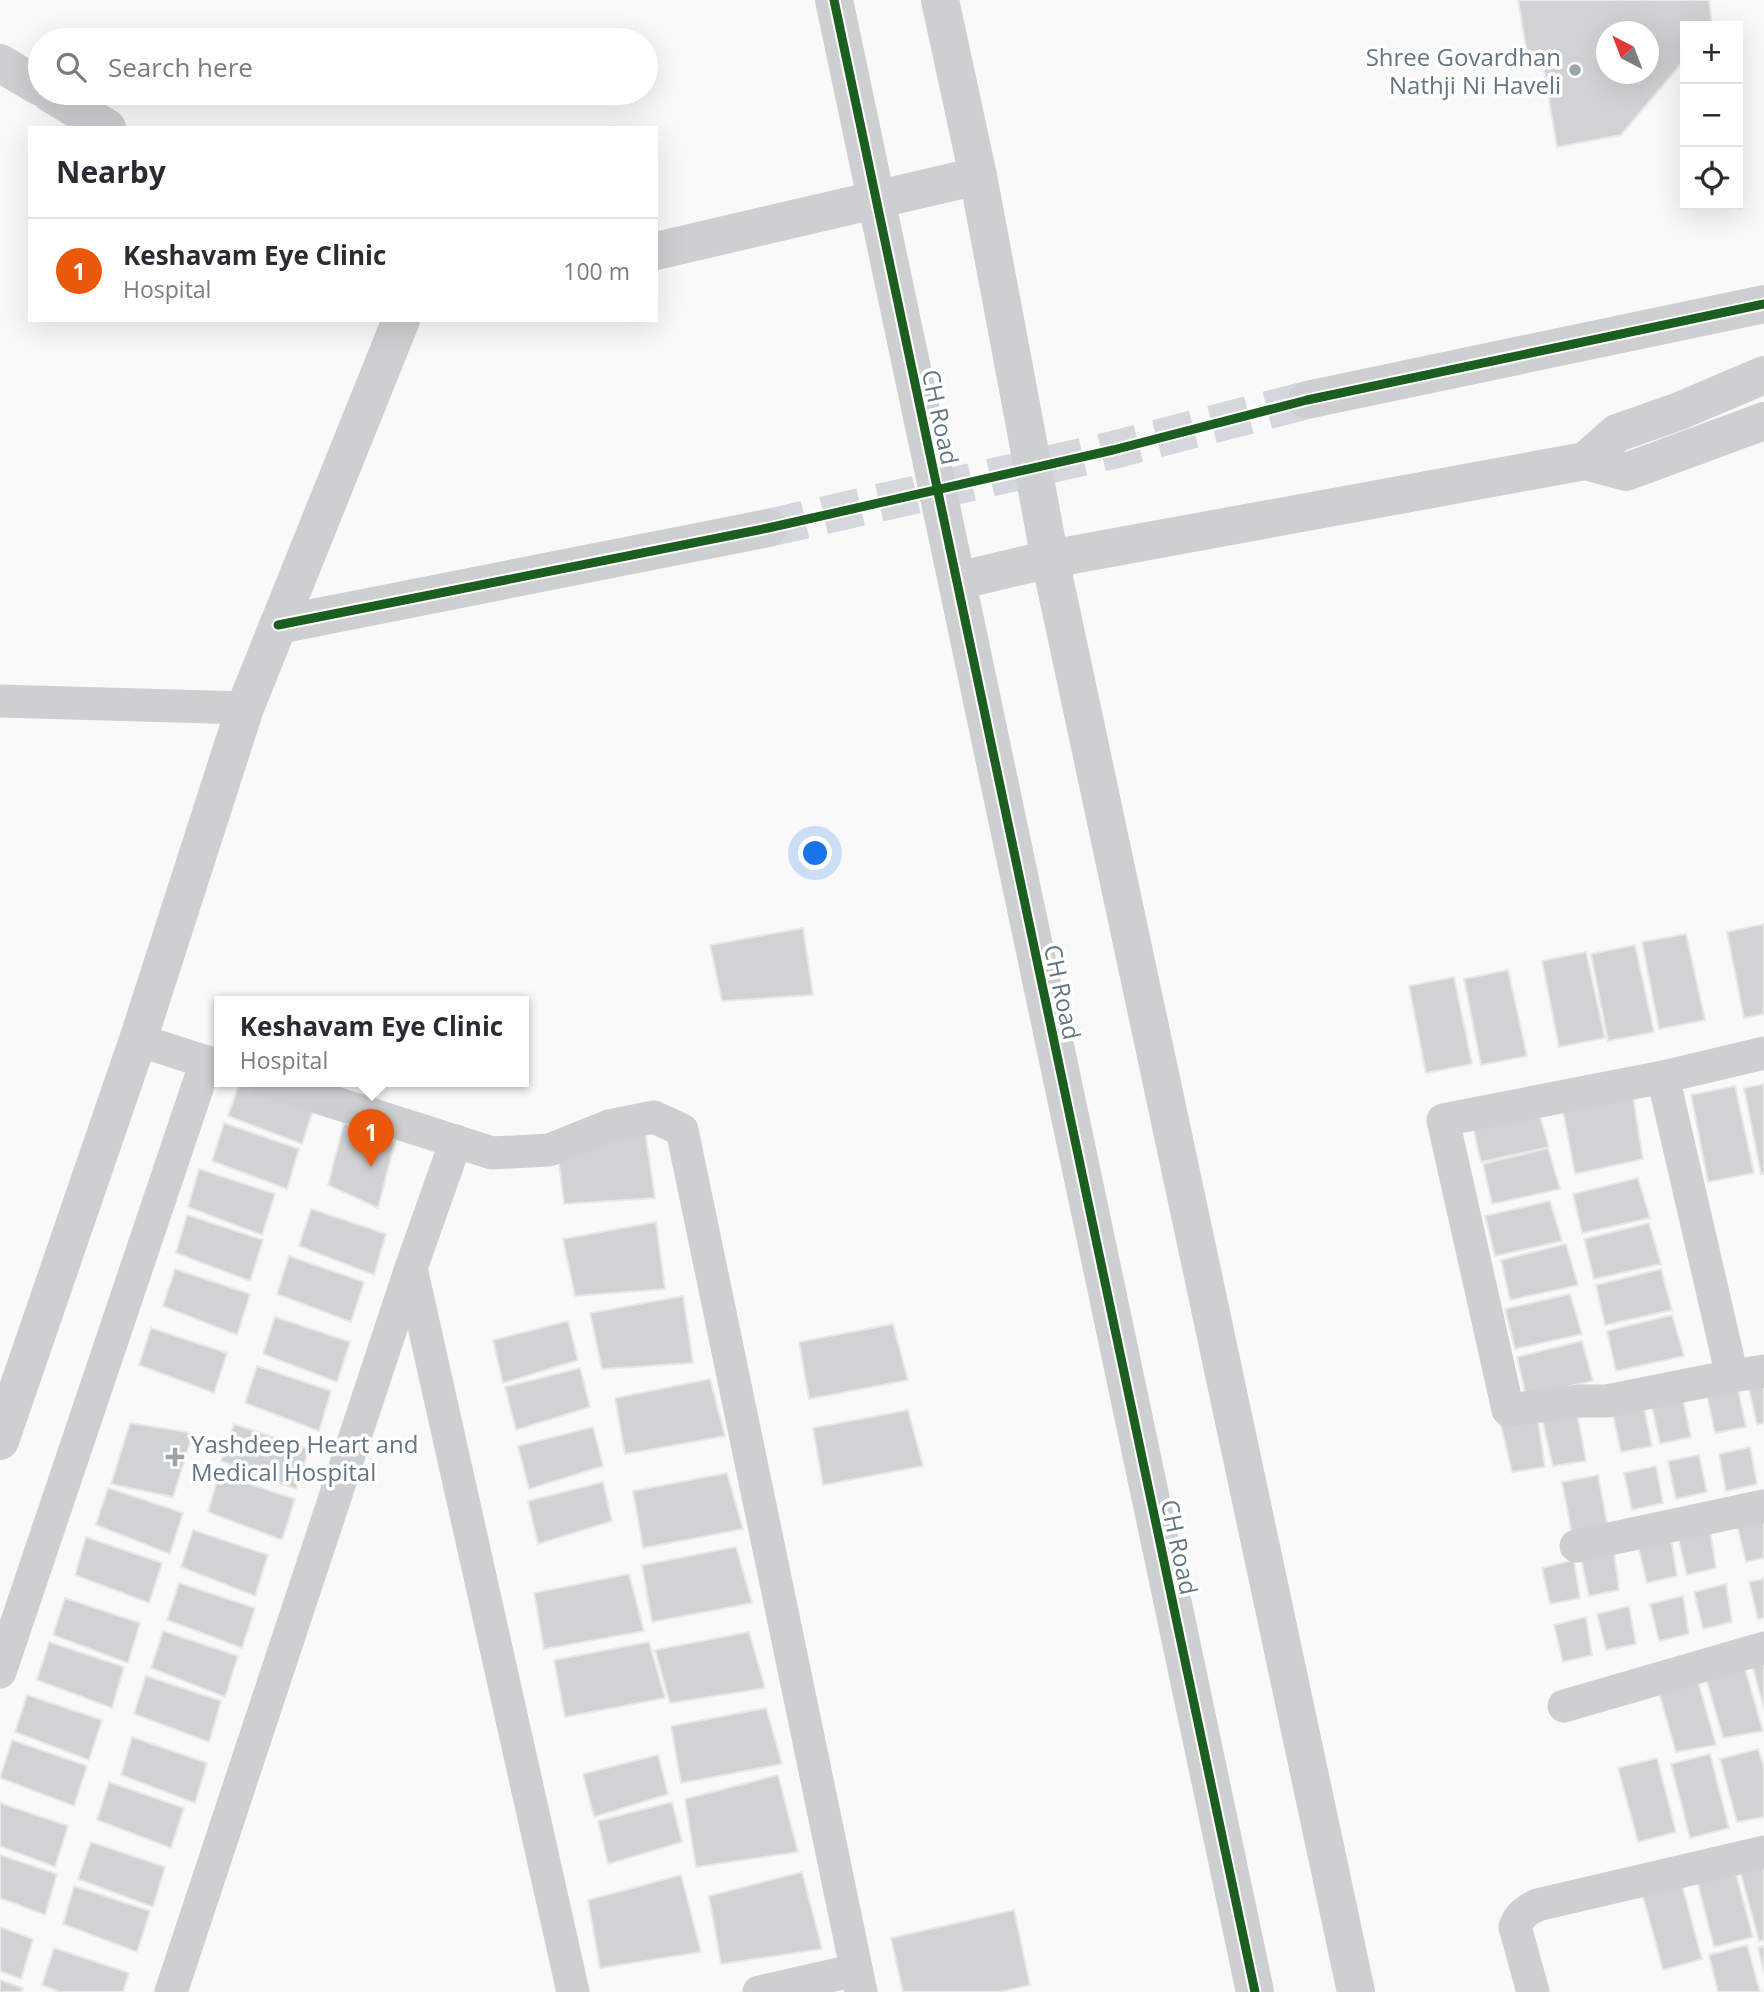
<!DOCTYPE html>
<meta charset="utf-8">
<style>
body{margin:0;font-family:"Open Sans",sans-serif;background:#f7f7f7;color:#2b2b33}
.controls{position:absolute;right:21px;top:21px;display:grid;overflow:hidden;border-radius:0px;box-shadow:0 7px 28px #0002}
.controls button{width:63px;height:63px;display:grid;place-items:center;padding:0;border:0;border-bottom:2px solid #e1e1e2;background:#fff;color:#2b2b33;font:35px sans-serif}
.compass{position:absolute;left:1596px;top:21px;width:63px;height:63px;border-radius:50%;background:#fff;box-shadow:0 7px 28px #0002;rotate:318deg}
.you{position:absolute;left:816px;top:854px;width:24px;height:24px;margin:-18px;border:5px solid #fff;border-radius:50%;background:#1a73e8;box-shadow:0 0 0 10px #1a73e833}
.badge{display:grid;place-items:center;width:46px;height:46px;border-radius:50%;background:#ea580c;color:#fff;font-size:23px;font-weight:700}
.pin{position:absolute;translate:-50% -58px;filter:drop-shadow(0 2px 4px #0008)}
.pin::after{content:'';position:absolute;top:37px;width:24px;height:21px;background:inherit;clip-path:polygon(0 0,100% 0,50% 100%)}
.popup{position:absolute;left:214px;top:996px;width:315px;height:91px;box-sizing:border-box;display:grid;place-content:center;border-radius:0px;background:#fff;filter:drop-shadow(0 2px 5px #0005);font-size:23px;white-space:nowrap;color:#7c7c81}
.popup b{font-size:26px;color:#2b2b33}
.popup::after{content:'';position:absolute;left:50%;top:100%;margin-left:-14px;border:14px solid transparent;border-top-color:#fff}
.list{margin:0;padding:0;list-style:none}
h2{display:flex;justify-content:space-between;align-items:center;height:91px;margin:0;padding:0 28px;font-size:30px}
h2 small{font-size:23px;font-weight:400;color:#7c7c81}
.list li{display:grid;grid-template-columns:46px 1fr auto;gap:21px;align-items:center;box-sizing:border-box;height:105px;padding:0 28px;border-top:2px solid #e1e1e2}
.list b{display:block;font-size:26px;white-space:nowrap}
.list p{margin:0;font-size:23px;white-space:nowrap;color:#7c7c81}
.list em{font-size:23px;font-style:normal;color:#7c7c81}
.icon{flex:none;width:38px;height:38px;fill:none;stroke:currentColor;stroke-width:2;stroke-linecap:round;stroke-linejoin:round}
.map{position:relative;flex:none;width:1764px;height:1992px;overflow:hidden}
.search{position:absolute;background:#fff;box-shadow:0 7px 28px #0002;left:28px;top:28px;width:630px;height:77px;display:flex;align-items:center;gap:18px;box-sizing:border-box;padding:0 24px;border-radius:38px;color:#7c7c81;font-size:26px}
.panel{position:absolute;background:#fff;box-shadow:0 7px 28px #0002;left:28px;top:126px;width:630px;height:196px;border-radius:0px}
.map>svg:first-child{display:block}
.building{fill:#d0d2d3;stroke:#e8e8e8;stroke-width:2;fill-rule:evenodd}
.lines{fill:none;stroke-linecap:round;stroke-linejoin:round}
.tertiary-tunnel{stroke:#d4d8dc;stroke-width:38;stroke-dasharray:38 19;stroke-linecap:butt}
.minor{stroke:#cecfd0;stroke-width:33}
.tertiary{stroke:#cecfd0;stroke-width:38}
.cycleway-casing{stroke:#fff;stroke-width:13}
.cycleway{stroke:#1b5e20;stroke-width:9}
.poi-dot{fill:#99a4ac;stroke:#fff;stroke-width:2.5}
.labels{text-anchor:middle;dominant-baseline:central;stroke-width:7;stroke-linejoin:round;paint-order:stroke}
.poi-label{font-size:24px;fill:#657683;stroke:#fff;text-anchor:end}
.street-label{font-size:24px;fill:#657683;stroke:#fff}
</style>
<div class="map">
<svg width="1764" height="1992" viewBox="0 0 1764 1992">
<rect width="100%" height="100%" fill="#f9f9f9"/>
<g class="building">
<path d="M 1518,0 L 1709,0 L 1712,26 L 1685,26 L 1685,46 L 1683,46 L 1685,59 L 1621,135 L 1557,147 L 1543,64 L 1529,66 ZM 1606,32 L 1648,32 L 1648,74 L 1606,74 Z"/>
<path d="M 1764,924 L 1764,1014 L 1744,1018 L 1727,932 Z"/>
<path d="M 803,928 L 813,995 L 722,1001 L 710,945 Z"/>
<path d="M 1686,934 L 1705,1020 L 1659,1029 L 1642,942 Z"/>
<path d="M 1635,945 L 1654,1032 L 1608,1041 L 1591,954 Z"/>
<path d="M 1586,952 L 1605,1038 L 1559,1047 L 1542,961 Z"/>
<path d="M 1508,970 L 1527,1056 L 1481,1065 L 1464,979 Z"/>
<path d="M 1454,977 L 1472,1064 L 1426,1073 L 1409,986 Z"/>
<path d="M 240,1081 L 247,1081 L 315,1104 L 302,1144 L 228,1116 Z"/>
<path d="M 1764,1084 L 1764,1174 L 1761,1174 L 1744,1088 Z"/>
<path d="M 1735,1086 L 1754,1173 L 1708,1182 L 1691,1095 Z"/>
<path d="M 1633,1097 L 1643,1159 L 1575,1174 L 1563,1111 Z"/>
<path d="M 1537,1107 L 1549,1147 L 1481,1162 L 1472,1123 Z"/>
<path d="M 224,1123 L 299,1149 L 287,1189 L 212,1161 Z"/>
<path d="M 344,1123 L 395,1141 L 378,1208 L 328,1185 Z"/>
<path d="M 645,1131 L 655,1198 L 564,1204 L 558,1156 Z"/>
<path d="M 1548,1148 L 1560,1189 L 1492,1204 L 1483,1164 Z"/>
<path d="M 199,1169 L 275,1194 L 262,1235 L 188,1207 Z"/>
<path d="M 1638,1178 L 1650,1218 L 1582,1233 L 1573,1194 Z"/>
<path d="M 1550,1201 L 1562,1241 L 1495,1256 L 1485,1216 Z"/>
<path d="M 311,1209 L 386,1234 L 374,1275 L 299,1246 Z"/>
<path d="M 187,1215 L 263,1240 L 250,1281 L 176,1253 Z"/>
<path d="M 656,1222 L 665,1289 L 575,1296 L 563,1239 Z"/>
<path d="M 1649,1223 L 1661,1264 L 1594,1279 L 1584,1239 Z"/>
<path d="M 1566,1244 L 1578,1285 L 1510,1300 L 1501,1260 Z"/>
<path d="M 289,1256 L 364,1282 L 351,1322 L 277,1294 Z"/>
<path d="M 175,1269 L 250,1294 L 237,1335 L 163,1306 Z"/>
<path d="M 1661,1269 L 1672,1310 L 1605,1325 L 1596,1285 Z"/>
<path d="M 1570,1294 L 1582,1334 L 1515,1349 L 1505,1309 Z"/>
<path d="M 683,1296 L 693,1363 L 602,1369 L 590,1313 Z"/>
<path d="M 1672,1315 L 1684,1356 L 1616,1371 L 1607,1331 Z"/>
<path d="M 275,1317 L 350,1342 L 337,1382 L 263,1354 Z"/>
<path d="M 568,1321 L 578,1360 L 503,1383 L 493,1340 Z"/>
<path d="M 893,1324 L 908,1380 L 809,1399 L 799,1342 Z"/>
<path d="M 151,1328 L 227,1353 L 214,1393 L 139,1365 Z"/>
<path d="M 1582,1341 L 1593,1381 L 1526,1396 L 1517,1357 Z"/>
<path d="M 257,1366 L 331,1391 L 319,1431 L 245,1403 Z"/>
<path d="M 580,1368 L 590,1407 L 516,1430 L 505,1387 Z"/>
<path d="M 710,1379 L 725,1436 L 625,1454 L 615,1398 Z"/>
<path d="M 1764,1381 L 1764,1423 L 1757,1425 L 1748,1385 Z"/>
<path d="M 1738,1389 L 1746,1427 L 1715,1433 L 1707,1396 Z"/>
<path d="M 1683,1400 L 1691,1437 L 1660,1444 L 1652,1407 Z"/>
<path d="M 1576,1408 L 1586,1461 L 1553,1466 L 1541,1415 Z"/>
<path d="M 1644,1408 L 1652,1446 L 1621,1452 L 1613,1415 Z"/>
<path d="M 908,1410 L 923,1466 L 823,1485 L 813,1428 Z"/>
<path d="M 1537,1413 L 1545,1467 L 1512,1472 L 1500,1421 Z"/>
<path d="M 130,1423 L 193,1433 L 173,1497 L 111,1484 Z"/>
<path d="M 234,1424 L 309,1449 L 296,1489 L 221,1461 Z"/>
<path d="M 593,1427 L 603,1466 L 529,1489 L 518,1446 Z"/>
<path d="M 1750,1447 L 1757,1484 L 1726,1491 L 1719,1454 Z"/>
<path d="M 1699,1455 L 1707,1492 L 1676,1499 L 1668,1461 Z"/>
<path d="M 1656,1466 L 1663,1503 L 1632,1510 L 1624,1473 Z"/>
<path d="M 727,1473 L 743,1529 L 643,1548 L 633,1491 Z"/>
<path d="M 219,1474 L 295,1499 L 282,1540 L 208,1512 Z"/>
<path d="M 1598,1475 L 1608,1528 L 1572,1535 L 1562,1482 Z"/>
<path d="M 603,1482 L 612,1521 L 538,1544 L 528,1501 Z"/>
<path d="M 108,1488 L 183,1513 L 170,1554 L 96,1525 Z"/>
<path d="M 1764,1518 L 1764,1558 L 1746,1562 L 1737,1525 Z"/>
<path d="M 193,1530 L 268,1555 L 255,1596 L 181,1567 Z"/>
<path d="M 1710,1530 L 1716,1568 L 1687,1575 L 1678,1538 Z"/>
<path d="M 86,1537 L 162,1563 L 149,1603 L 75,1575 Z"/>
<path d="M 1671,1538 L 1677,1576 L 1647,1583 L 1638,1546 Z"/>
<path d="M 736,1547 L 752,1603 L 652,1622 L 642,1565 Z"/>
<path d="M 1614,1551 L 1619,1590 L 1589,1596 L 1581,1559 Z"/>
<path d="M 1574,1560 L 1580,1598 L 1550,1604 L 1542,1568 Z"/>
<path d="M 629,1574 L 644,1631 L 544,1649 L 534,1593 Z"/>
<path d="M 1764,1579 L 1764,1618 L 1758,1619 L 1749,1582 Z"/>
<path d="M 179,1583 L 255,1608 L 242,1648 L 167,1620 Z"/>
<path d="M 1726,1584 L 1732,1622 L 1703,1629 L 1694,1592 Z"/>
<path d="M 1683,1596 L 1689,1634 L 1659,1641 L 1650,1604 Z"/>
<path d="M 65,1598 L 140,1623 L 128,1663 L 53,1635 Z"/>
<path d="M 1629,1606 L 1636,1644 L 1606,1650 L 1597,1614 Z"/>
<path d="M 1586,1617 L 1592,1655 L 1563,1662 L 1554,1625 Z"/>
<path d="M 163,1631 L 238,1656 L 225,1697 L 151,1668 Z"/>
<path d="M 749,1632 L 765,1688 L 670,1703 L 655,1650 Z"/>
<path d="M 49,1642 L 124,1667 L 112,1708 L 37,1680 Z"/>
<path d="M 649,1642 L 665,1698 L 565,1717 L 554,1660 Z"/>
<path d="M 1764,1662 L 1764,1708 L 1752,1665 Z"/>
<path d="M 1744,1665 L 1763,1731 L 1723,1738 L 1705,1675 Z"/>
<path d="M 146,1676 L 221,1701 L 209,1742 L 134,1714 Z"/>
<path d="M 1697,1678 L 1716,1745 L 1676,1752 L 1658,1689 Z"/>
<path d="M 27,1695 L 102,1720 L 89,1760 L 15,1732 Z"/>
<path d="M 766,1708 L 782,1764 L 681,1783 L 671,1726 Z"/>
<path d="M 132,1737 L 207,1763 L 195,1803 L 121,1775 Z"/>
<path d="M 12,1740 L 87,1766 L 74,1806 L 0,1778 Z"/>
<path d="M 1758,1749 L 1764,1768 L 1764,1817 L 1737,1822 L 1720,1759 Z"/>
<path d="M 1710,1754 L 1729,1828 L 1690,1838 L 1671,1764 Z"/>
<path d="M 658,1755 L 668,1794 L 594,1817 L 583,1774 Z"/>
<path d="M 1657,1758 L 1676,1832 L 1638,1842 L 1618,1768 Z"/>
<path d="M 778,1775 L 798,1852 L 696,1867 L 685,1799 Z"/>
<path d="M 109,1782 L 184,1808 L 171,1848 L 97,1820 Z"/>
<path d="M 672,1802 L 682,1842 L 608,1864 L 598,1821 Z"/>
<path d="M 0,1803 L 68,1826 L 55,1867 L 0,1846 Z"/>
<path d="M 91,1842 L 165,1867 L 153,1907 L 78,1879 Z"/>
<path d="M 0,1855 L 57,1874 L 45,1915 L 0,1898 Z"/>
<path d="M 1764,1861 L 1764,1940 L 1759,1941 L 1739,1867 Z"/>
<path d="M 1733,1863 L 1753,1937 L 1714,1947 L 1695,1873 Z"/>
<path d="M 802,1872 L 822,1949 L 721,1964 L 709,1896 Z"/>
<path d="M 681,1875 L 701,1952 L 600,1968 L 588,1900 Z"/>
<path d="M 1682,1885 L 1702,1959 L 1663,1970 L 1643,1896 Z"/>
<path d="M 74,1886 L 150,1911 L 137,1952 L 63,1924 Z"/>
<path d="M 1014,1910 L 1030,1985 L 999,1992 L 903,1992 L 891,1938 Z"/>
<path d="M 0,1927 L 33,1939 L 21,1979 L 0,1971 Z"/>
<path d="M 1747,1945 L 1760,1992 L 1718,1992 L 1709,1955 Z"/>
<path d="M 1764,1946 L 1764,1972 L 1758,1948 Z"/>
<path d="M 54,1948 L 129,1973 L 123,1992 L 60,1992 L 42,1985 Z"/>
<path d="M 0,1980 L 23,1988 L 21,1992 L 0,1992 Z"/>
</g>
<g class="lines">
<path class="tertiary-tunnel" d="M 768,528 L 1113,450 L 1307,400"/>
<g class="minor">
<path d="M 0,701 L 245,708"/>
<path d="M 138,1040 L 219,1066"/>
<path d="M 1663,1077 L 1732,1376 L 1764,1371"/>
<path d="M 267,1081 L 492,1153 L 549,1150 L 609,1126 L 654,1117 L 682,1130 L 861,1992"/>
<path d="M 411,1268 L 573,1992"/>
<path d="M 1732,1376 L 1607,1401 L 1580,1401 L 1508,1410 L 1443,1120 L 1663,1077 L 1764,1053"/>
<path d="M 1576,1546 L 1764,1506"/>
<path d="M 0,1672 L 206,1062"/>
<path d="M 1564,1706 L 1764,1648"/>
<path d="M 171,1992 L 411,1268 L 456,1141"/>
<path d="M 759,1992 L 856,1970"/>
<path d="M 1533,1992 L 1515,1927 C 1519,1915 1526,1911 1537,1905 L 1764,1852"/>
</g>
<g class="tertiary">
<path d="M 834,0 L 1255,1992"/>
<path d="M 940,0 L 978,176 L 1050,559 L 1356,1992"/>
<path d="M 0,63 L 40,87"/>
<path d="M 50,93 L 107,128"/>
<path d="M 656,251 L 978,176"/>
<path d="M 1307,400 L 1764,304"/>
<path d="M 1585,461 L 1617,433 L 1677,412 L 1764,375"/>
<path d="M 957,581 L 1050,559 L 1585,461 L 1626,472 L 1764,421"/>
<path d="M 278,625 L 768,528"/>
<path d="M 0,1441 L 138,1040 L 245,708 L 401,320"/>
</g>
<g class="cycleway-casing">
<g id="cycleway">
<path d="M 834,0 L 1255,1992"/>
<path d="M 278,625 L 768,528 L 1113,450 L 1307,400 L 1764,304"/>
</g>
</g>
<use href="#cycleway" class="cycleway"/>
</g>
<g class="poi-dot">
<circle cx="1575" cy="70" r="7"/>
<path d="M171.5 1446.5h7v7h7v7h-7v7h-7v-7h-7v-7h7z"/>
</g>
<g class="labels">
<g class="poi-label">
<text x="1561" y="56">Shree Govardhan<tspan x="1561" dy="28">Nathji Ni Haveli</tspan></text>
<text x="191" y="1443" text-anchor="start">Yashdeep Heart and<tspan x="191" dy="28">Medical Hospital</tspan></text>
</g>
<g class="street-label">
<text transform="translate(941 417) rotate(78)">CH Road</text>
<text transform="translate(1063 992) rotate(78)">CH Road</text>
<text transform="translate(1180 1547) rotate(78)">CH Road</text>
</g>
</g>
</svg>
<div class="controls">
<button>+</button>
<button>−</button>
<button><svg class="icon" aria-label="locate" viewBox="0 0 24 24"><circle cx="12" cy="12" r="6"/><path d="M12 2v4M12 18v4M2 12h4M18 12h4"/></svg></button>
</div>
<svg class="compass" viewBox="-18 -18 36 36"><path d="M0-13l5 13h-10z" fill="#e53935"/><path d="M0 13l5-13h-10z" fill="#7c7c81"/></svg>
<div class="you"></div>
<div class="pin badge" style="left:371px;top:1167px">1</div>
<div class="popup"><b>Keshavam Eye Clinic</b>Hospital</div>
<div class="search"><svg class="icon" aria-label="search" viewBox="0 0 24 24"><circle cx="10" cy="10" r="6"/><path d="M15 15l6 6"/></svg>Search here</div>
<section class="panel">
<h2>Nearby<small></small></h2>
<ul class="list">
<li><span class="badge">1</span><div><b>Keshavam Eye Clinic</b><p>Hospital</p></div><em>100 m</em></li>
</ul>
</section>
</div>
